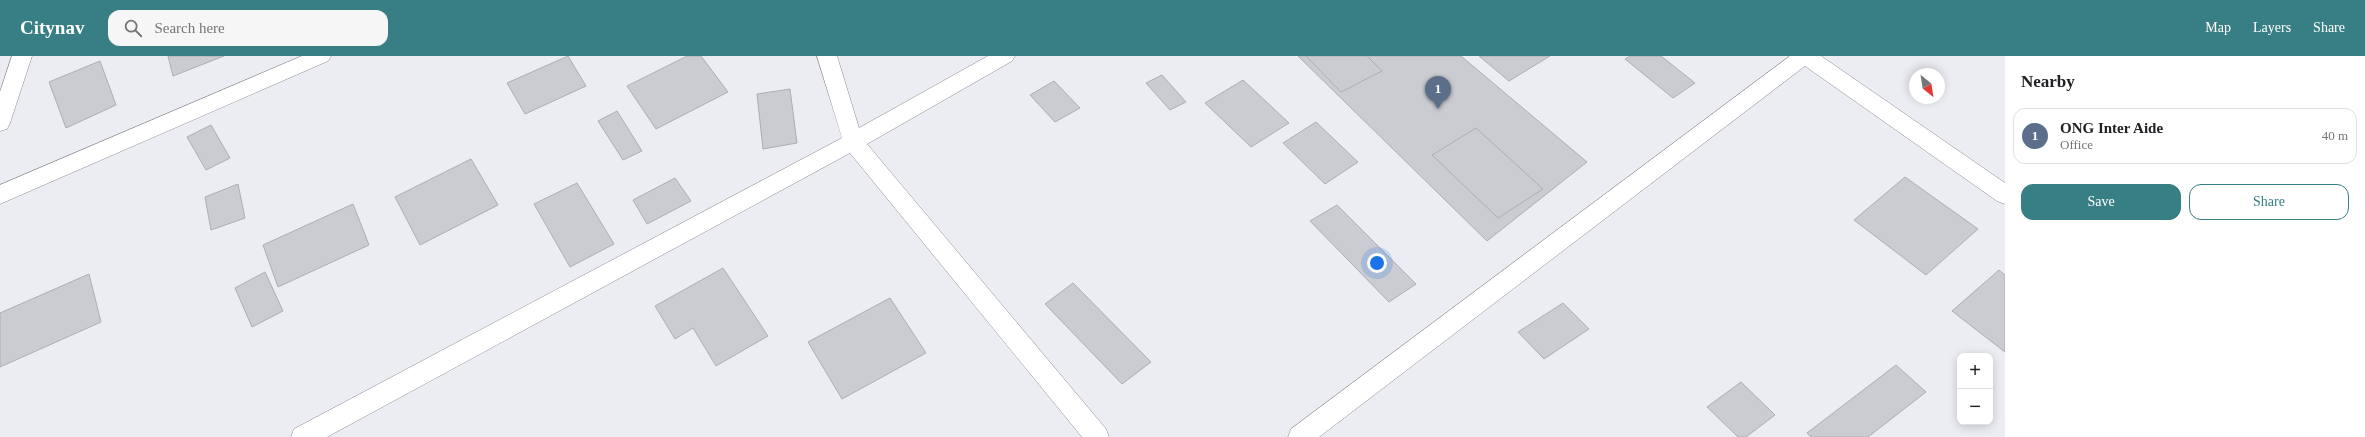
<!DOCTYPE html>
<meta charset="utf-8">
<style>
body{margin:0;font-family:"Times New Roman",serif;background:#f6f6f6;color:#202124}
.controls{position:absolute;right:12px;bottom:12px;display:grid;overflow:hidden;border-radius:8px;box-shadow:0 2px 10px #0003}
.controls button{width:36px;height:36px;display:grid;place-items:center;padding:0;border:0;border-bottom:1px solid #e0e0e0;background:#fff;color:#202124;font:20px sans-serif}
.compass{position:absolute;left:1909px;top:12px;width:36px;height:36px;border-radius:50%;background:#fff;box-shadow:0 2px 10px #0003;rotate:150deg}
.you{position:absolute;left:1377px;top:207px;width:14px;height:14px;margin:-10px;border:3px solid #fff;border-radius:50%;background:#1a73e8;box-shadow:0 0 0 6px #1a73e833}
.badge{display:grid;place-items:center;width:26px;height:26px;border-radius:50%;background:#377f84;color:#fff;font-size:13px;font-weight:700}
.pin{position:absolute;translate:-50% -33px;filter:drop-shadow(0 1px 2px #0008)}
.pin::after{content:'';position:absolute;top:21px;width:14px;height:12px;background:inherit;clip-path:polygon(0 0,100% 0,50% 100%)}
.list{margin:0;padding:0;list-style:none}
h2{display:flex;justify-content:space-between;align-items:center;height:52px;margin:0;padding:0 16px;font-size:17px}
h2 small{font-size:13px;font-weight:400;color:#757577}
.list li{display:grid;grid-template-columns:26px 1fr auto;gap:12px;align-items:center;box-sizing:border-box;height:56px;margin:0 8px 8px;padding:0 8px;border:1px solid #e0e0e0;border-radius:12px}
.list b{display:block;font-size:15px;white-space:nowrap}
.list p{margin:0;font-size:13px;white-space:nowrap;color:#757577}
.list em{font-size:13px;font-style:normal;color:#757577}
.actions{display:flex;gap:8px;padding:12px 16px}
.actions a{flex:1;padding:9px 0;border:1px solid #377f84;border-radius:12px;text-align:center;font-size:14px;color:#377f84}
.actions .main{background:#377f84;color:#fff}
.icon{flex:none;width:22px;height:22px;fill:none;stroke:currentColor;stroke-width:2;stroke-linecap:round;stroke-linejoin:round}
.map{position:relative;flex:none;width:2005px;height:381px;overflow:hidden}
header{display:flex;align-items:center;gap:24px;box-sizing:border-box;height:56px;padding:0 20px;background:#377f84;color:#fff}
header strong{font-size:19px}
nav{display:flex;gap:22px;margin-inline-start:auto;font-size:14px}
.search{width:280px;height:36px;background:#f6f6f6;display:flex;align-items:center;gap:10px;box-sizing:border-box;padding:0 14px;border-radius:12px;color:#757577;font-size:15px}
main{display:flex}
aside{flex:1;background:#fff}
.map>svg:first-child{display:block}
.building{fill:#cbccd2;stroke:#adaeb4}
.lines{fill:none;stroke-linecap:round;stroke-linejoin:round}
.street-casing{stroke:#88898e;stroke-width:1}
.street{fill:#fff;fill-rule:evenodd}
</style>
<header>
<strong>Citynav</strong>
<div class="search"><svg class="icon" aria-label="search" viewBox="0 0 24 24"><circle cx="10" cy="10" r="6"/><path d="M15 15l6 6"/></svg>Search here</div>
<nav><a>Map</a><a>Layers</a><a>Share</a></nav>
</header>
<main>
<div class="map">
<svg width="2005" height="381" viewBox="0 0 2005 381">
<rect width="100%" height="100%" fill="#ecedf3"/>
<g class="building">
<path d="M 168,0 L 224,0 L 173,20 Z"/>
<path d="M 568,0 L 586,30 L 525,58 L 507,27 Z"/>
<path d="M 687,0 L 701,0 L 728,36 L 656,73 L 627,30 Z"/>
<path d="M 1298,0 L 1461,0 L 1587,106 L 1487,185 Z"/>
<path d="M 1306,0 L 1367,0 L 1382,15 L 1341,36 Z"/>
<path d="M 1479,0 L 1550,0 L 1509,25 Z"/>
<path d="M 1630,0 L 1661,0 L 1695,27 L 1673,42 L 1625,3 Z"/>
<path d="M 100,5 L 116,49 L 66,72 L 49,26 Z"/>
<path d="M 1162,19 L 1186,46 L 1170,54 L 1146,27 Z"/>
<path d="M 1243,24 L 1289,67 L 1251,91 L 1205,47 Z"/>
<path d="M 1054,25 L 1080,52 L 1055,66 L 1030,39 Z"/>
<path d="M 790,33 L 797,87 L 763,93 L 757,38 Z"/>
<path d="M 617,55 L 642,95 L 623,104 L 598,65 Z"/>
<path d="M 1316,66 L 1358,106 L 1325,128 L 1283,87 Z"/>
<path d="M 211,69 L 230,102 L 206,114 L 187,81 Z"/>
<path d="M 1476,72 L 1543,133 L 1498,162 L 1432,99 Z"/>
<path d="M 471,103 L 498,149 L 420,189 L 395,141 Z"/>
<path d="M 1905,121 L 1978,173 L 1926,219 L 1854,164 Z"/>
<path d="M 675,122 L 691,145 L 647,168 L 633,144 Z"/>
<path d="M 577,127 L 614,188 L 570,211 L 534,148 Z"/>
<path d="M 238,128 L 245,162 L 211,174 L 205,141 Z"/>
<path d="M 353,148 L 369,189 L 278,231 L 263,189 Z"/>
<path d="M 1337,149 L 1416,228 L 1389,246 L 1310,165 Z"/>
<path d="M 723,212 L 768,280 L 716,310 L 693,272 L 675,283 L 655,250 Z"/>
<path d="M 1999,214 L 2005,219 L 2005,296 L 1952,255 Z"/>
<path d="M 265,216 L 283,255 L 252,271 L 235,232 Z"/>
<path d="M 89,218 L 101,266 L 0,311 L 0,257 Z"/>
<path d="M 1073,227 L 1151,306 L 1122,328 L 1045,248 Z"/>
<path d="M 890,242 L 926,297 L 842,343 L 808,286 Z"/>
<path d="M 1563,247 L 1589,273 L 1544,303 L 1518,276 Z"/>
<path d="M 1896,309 L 1926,336 L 1868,381 L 1811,381 L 1807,377 Z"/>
<path d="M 1741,326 L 1775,359 L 1746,381 L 1738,381 L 1707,351 Z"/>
</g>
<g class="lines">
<g class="street-casing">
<g id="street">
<path d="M 12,0 L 32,0 L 10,67 L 7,73 L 0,75 L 0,36 Z"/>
<path d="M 302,0 L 331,0 L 328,5 L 0,148 L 0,129 Z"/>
<path d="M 817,0 L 837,0 L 859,72 L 988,0 L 1015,0 L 1012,5 L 867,88 L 1106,373 L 1109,381 L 1082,381 L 850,97 L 327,381 L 291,381 L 294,373 L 842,82 Z"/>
<path d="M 1790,0 L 1821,0 L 2005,127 L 2005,148 L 1997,145 L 1805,10 L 1319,381 L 1288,381 L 1291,373 Z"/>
</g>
</g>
<use href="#street" class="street"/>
</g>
</svg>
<div class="controls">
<button>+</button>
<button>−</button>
</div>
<svg class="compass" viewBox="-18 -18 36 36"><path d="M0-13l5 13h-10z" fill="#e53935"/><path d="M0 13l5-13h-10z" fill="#757577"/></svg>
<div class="you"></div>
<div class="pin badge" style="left:1438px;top:53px;background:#5c6f8a">1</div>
</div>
<aside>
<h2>Nearby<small></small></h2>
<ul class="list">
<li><span class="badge" style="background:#5c6f8a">1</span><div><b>ONG Inter Aide</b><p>Office</p></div><em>40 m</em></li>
</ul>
<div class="actions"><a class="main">Save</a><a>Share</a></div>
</aside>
</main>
